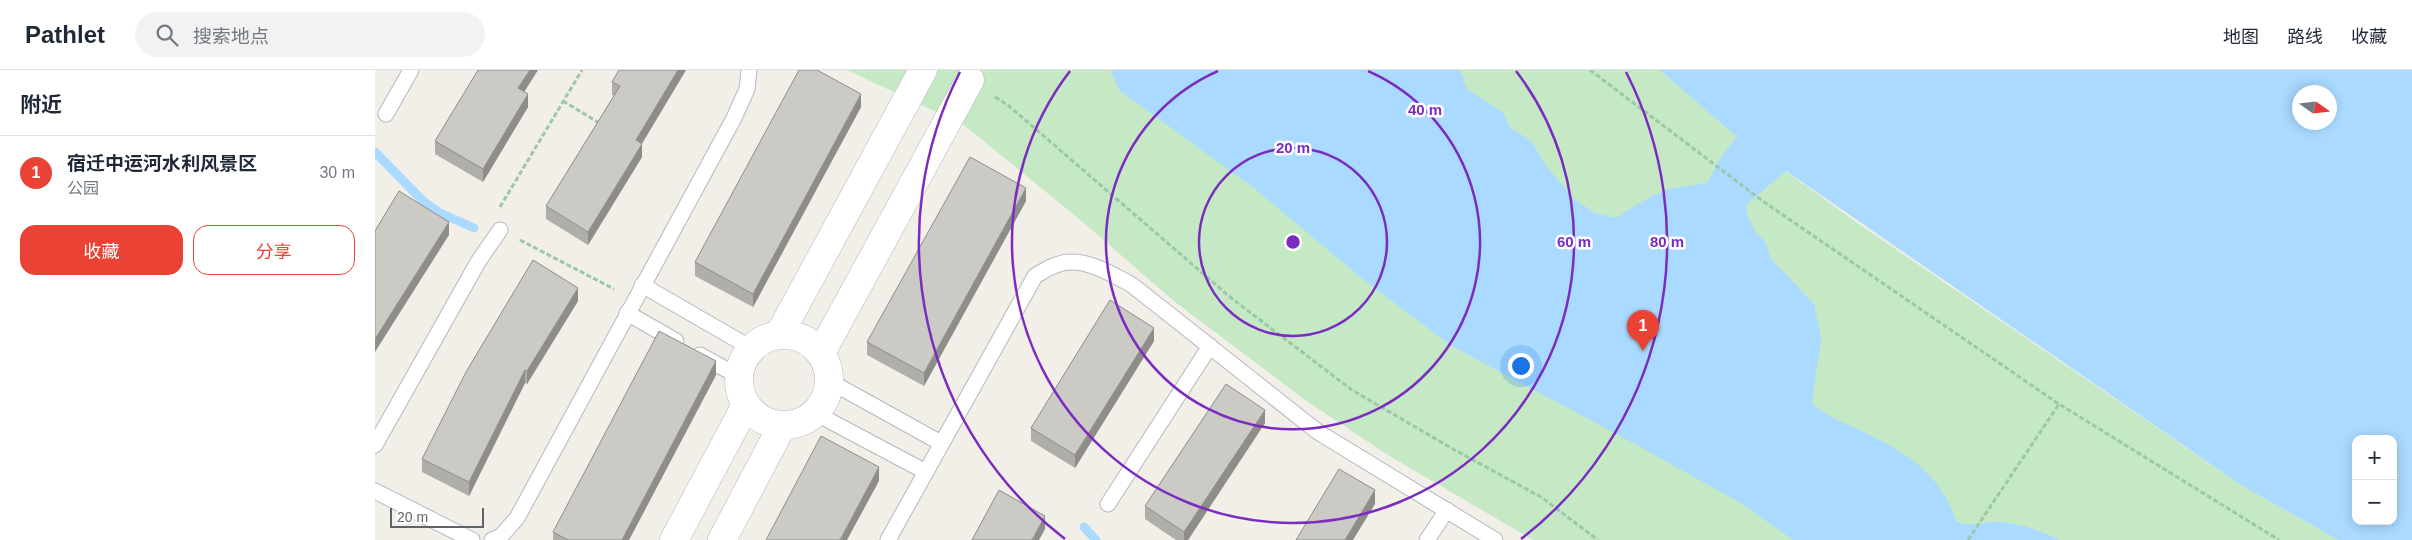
<!DOCTYPE html>
<html lang="zh">
<meta charset="utf-8">
<style>
body{margin:0;font-family:Arial,"Noto Sans SC",sans-serif;background:#f2f2f3;color:#1f2937}
.controls{position:absolute;right:15px;bottom:15px;display:grid;overflow:hidden;border-radius:10px;box-shadow:0 2px 12px #0003}
.controls button{width:45px;height:45px;display:grid;place-items:center;padding:0;border:0;border-bottom:1px solid #e0e1e3;background:#fff;color:#1f2937;font:25px sans-serif}
.compass{position:absolute;left:1917px;top:15px;width:45px;height:45px;border-radius:50%;background:#fff;box-shadow:0 2px 12px #0003;rotate:104deg}
.scale{position:absolute;left:15px;bottom:12px;width:94px;box-sizing:border-box;padding-left:5px;border:2px solid #5f6368;border-top:0;font-size:14px;line-height:18px;white-space:nowrap;color:#5f6368;-webkit-text-stroke:4px #fff;paint-order:stroke}
.you{position:absolute;left:1145px;top:295px;width:18px;height:18px;margin:-12px;border:4px solid #fff;border-radius:50%;background:#1a73e8;box-shadow:0 0 0 8px #1a73e833}
.badge{display:grid;place-items:center;width:32px;height:32px;border-radius:50%;background:#ea4335;color:#fff;font-size:16px;font-weight:700}
.pin{position:absolute;translate:-50% -41px;filter:drop-shadow(0 1px 2px #0008)}
.pin::after{content:'';position:absolute;top:26px;width:18px;height:15px;background:inherit;clip-path:polygon(0 0,100% 0,50% 100%)}
.list{margin:0;padding:0;list-style:none}
h2{display:flex;justify-content:space-between;align-items:center;height:65px;margin:0;padding:0 20px;font-size:21px}
h2 small{font-size:16px;font-weight:400;color:#747a83}
.list li{display:grid;grid-template-columns:32px 1fr auto;gap:15px;align-items:center;box-sizing:border-box;height:75px;padding:0 20px;border-top:1px solid #e0e1e3}
.list b{display:block;font-size:19px;white-space:nowrap}
.list p{margin:0;font-size:16px;white-space:nowrap;color:#747a83}
.list em{font-size:16px;font-style:normal;color:#747a83}
.actions{display:flex;gap:10px;padding:15px 20px}
.actions a{flex:1;padding:11px 0;border:1px solid #ea4335;border-radius:15px;text-align:center;font-size:18px;color:#ea4335}
.actions .main{background:#ea4335;color:#fff}
.icon{flex:none;width:28px;height:28px;fill:none;stroke:currentColor;stroke-width:2;stroke-linecap:round;stroke-linejoin:round}
.map{position:relative;flex:none;width:2037px;height:470px;overflow:hidden}
header{display:flex;align-items:center;gap:30px;box-sizing:border-box;height:70px;padding:0 25px;background:#fff;border-bottom:1px solid #e0e1e3}
header strong{font-size:24px}
nav{display:flex;gap:28px;margin-inline-start:auto;font-size:18px}
.search{width:350px;height:45px;background:#f2f2f3;display:flex;align-items:center;gap:12px;box-sizing:border-box;padding:0 18px;border-radius:28px;color:#747a83;font-size:19px}
main{display:flex}
aside{flex:1;background:#fff}
.map>svg:first-child{display:block}
.green{fill:#c5e8c5}
.water{fill:#aadaff;fill-rule:evenodd}
.lines{fill:none;stroke-linecap:round;stroke-linejoin:round}
.stream{stroke:#aadaff;stroke-width:9}
.lane-casing{stroke:#b5b8bc;stroke-width:17}
.street-casing{stroke:#b5b8bc;stroke-width:29}
.path{stroke:#9cc7a9;stroke-width:3;stroke-dasharray:5 2.5;stroke-linecap:butt}
.lane{stroke:#fff;stroke-width:15}
.street{stroke:#fff;stroke-width:28}
.wall{fill:#afaea9}
.shaded-wall{fill:#8f8d8a}
.building{fill:#cccac5;stroke:#8f8d8a}
.ring{fill:none;stroke:#7b2cbf;stroke-width:2.5}
.centre{fill:#7b2cbf;stroke:#fff;stroke-width:2.5}
.ring-label{font-size:15px;text-anchor:middle;font-weight:bold;fill:#7b2cbf;stroke:#fff;stroke-width:5;stroke-linejoin:round;paint-order:stroke}
</style>
<header>
<strong>Pathlet</strong>
<div class="search"><svg class="icon" aria-label="search" viewBox="0 0 24 24"><circle cx="10" cy="10" r="6"/><path d="M15 15l6 6"/></svg>搜索地点</div>
<nav><a>地图</a><a>路线</a><a>收藏</a></nav>
</header>
<main>
<aside>
<h2>附近<small></small></h2>
<ul class="list">
<li><span class="badge">1</span><div><b>宿迁中运河水利风景区</b><p>公园</p></div><em>30 m</em></li>
</ul>
<div class="actions"><a class="main">收藏</a><a>分享</a></div>
</aside>
<div class="map">
<svg width="2037" height="470" viewBox="0 0 2037 470">
<rect width="100%" height="100%" fill="#f1efe8"/>
<path class="green" d="M 472,0 L 1285,0 L 1362,66 L 1481,152 L 1866,415 L 1963,470 L 1158,470 L 1013,385 L 930,330 L 800,232 L 709,153 L 589,55 Z"/>
<path class="water" d="M 736,0 L 1082,0 L 1087,4 L 1092,19 L 1128,43 L 1135,57 L 1157,72 L 1172,97 L 1198,128 L 1219,143 L 1241,148 L 1266,132 L 1293,119 L 1332,113 L 1346,87 L 1362,67 L 1285,0 L 2037,0 L 2037,470 L 1963,470 L 1866,415 L 1411,101 L 1371,135 L 1372,145 L 1381,163 L 1390,171 L 1396,189 L 1439,234 L 1446,268 L 1437,333 C 1449,345 1465,351 1480,358 C 1526,380 1564,399 1581,451 C 1596,459 1610,450 1626,452 C 1647,454 1666,461 1685,470 L 1418,470 L 1369,435 L 1262,375 L 1075,275 L 989,210 L 879,118 L 744,20 ZM 1954,22 L 1954,52 L 1924,52 L 1924,22 ZM 1981,369 L 2018,369 L 2018,451 L 1981,451 Z"/>
<g class="lines">
<g class="stream">
<path d="M 0,82 L 48,131 L 63,142 L 99,158"/>
<path d="M 709,457 L 721,470"/>
</g>
<g class="lane-casing">
<g id="lane">
<path d="M 11,44 L 36,0"/>
<path d="M 267,215 L 376,278"/>
<path d="M 252,243 L 301,271"/>
<path d="M 325,285 L 363,306"/>
<path d="M 454,311 L 566,373"/>
<path d="M 440,343 L 551,402"/>
<path d="M 0,375 L 103,192 L 125,160"/>
<path d="M 0,421 L 97,470"/>
<path d="M 733,434 L 835,276"/>
<path d="M 117,470 L 126,466 L 142,448 L 359,48 L 372,19 L 374,0"/>
<path d="M 513,470 L 660,206 C 667,202 674,197 681,195 C 707,185 735,203 757,215 L 943,362 L 1120,470"/>
<path d="M 1052,470 L 1072,440"/>
</g>
</g>
<g class="street-casing">
<g id="street">
<circle cx="409" cy="310" r="45"/>
<path d="M 404,265 L 548,0"/>
<path d="M 446,283 L 595,10"/>
<path d="M 299,470 L 371,335"/>
<path d="M 347,470 L 407,356"/>
</g>
</g>
<g class="path">
<path d="M 1215,0 L 1389,132 L 1684,334 L 1904,470"/>
<path d="M 620,27 L 634,36 L 855,227 L 977,320 L 1078,379 L 1166,427 L 1223,470"/>
<path d="M 188,31 L 226,54"/>
<path d="M 125,137 L 207,0"/>
<path d="M 145,170 L 239,219"/>
<path d="M 1593,470 L 1684,334"/>
</g>
<use href="#lane" class="lane"/>
<use href="#street" class="street"/>
</g>
<g class="wall">
<path d="M 244,0 L 311,0 L 267,74 L 267,87 L 213,175 L 171,149 L 171,136 L 239,26 L 237,25 L 237,12 Z"/>
<path d="M 149,22 L 153,37 L 108,112 L 60,84 L 60,71 Z"/>
<path d="M 486,37 L 378,237 L 320,206 L 320,192 Z"/>
<path d="M 651,131 L 549,316 L 492,285 L 492,272 Z"/>
<path d="M 203,231 L 152,314 L 150,313 L 94,426 L 47,402 L 47,389 Z"/>
<path d="M 779,271 L 700,398 L 656,371 L 656,358 Z"/>
<path d="M 341,305 L 254,470 L 178,470 L 178,462 Z"/>
<path d="M 890,353 L 813,470 L 801,470 L 770,449 L 770,436 Z"/>
</g>
<g class="shaded-wall">
<path d="M 155,0 L 163,0 L 143,32 L 143,18 Z"/>
<path d="M 303,0 L 311,0 L 261,83 L 261,70 Z"/>
<path d="M 153,24 L 153,37 L 108,112 L 108,99 Z"/>
<path d="M 486,24 L 486,37 L 378,237 L 378,224 Z"/>
<path d="M 267,74 L 267,87 L 213,175 L 213,162 Z"/>
<path d="M 651,118 L 651,131 L 549,316 L 549,303 Z"/>
<path d="M 74,152 L 74,165 L 0,282 L 0,269 Z"/>
<path d="M 203,218 L 203,231 L 152,314 L 152,301 Z"/>
<path d="M 779,258 L 779,271 L 700,398 L 700,385 Z"/>
<path d="M 341,291 L 341,305 L 254,470 L 247,470 Z"/>
<path d="M 150,300 L 150,313 L 94,426 L 94,412 Z"/>
<path d="M 890,340 L 890,353 L 813,470 L 809,470 L 809,462 Z"/>
<path d="M 504,397 L 504,411 L 472,470 L 465,470 Z"/>
<path d="M 1000,420 L 1000,434 L 978,470 L 970,470 Z"/>
<path d="M 670,446 L 670,459 L 664,470 L 657,470 Z"/>
</g>
<g class="building">
<path d="M 103,0 L 155,0 L 143,18 L 153,24 L 108,99 L 60,71 Z"/>
<path d="M 244,0 L 303,0 L 261,70 L 267,74 L 213,162 L 171,136 L 245,16 L 237,12 Z"/>
<path d="M 424,0 L 442,0 L 486,24 L 378,224 L 320,192 Z"/>
<path d="M 595,87 L 651,118 L 549,303 L 492,272 Z"/>
<path d="M 24,121 L 74,152 L 0,269 L 0,161 Z"/>
<path d="M 158,190 L 203,218 L 152,301 L 150,300 L 94,412 L 47,389 L 91,302 Z"/>
<path d="M 735,230 L 779,258 L 700,385 L 656,358 Z"/>
<path d="M 284,261 L 341,291 L 247,470 L 193,470 L 178,462 Z"/>
<path d="M 851,314 L 890,340 L 809,462 L 770,436 Z"/>
<path d="M 446,366 L 504,397 L 465,470 L 391,470 Z"/>
<path d="M 964,399 L 1000,420 L 970,470 L 921,470 Z"/>
<path d="M 624,420 L 670,446 L 657,470 L 597,470 Z"/>
</g>
<g class="ring">
<circle cx="918" cy="172" r="94"/>
<path d="M993 1A187 187 0 1 1 843 1"/>
<path d="M1141 1A281 281 0 1 1 695 1"/>
<path d="M690 469A374 374 0 0 1 585 2M1251 2A374 374 0 0 1 1146 469"/>
</g>
<circle cx="918" cy="172" r="8" class="centre"/>
<g class="ring-label">
<text x="1050" y="45">40 m</text>
<text x="918" y="83">20 m</text>
<text x="1199" y="177">60 m</text>
<text x="1292" y="177">80 m</text>
</g>
</svg>
<div class="controls">
<button>+</button>
<button>−</button>
</div>
<svg class="compass" viewBox="-18 -18 36 36"><path d="M0-13l5 13h-10z" fill="#e53935"/><path d="M0 13l5-13h-10z" fill="#747a83"/></svg>
<div class="scale">20 m</div>
<div class="you"></div>
<div class="pin badge" style="left:1268px;top:281px">1</div>
</div>
</main>
